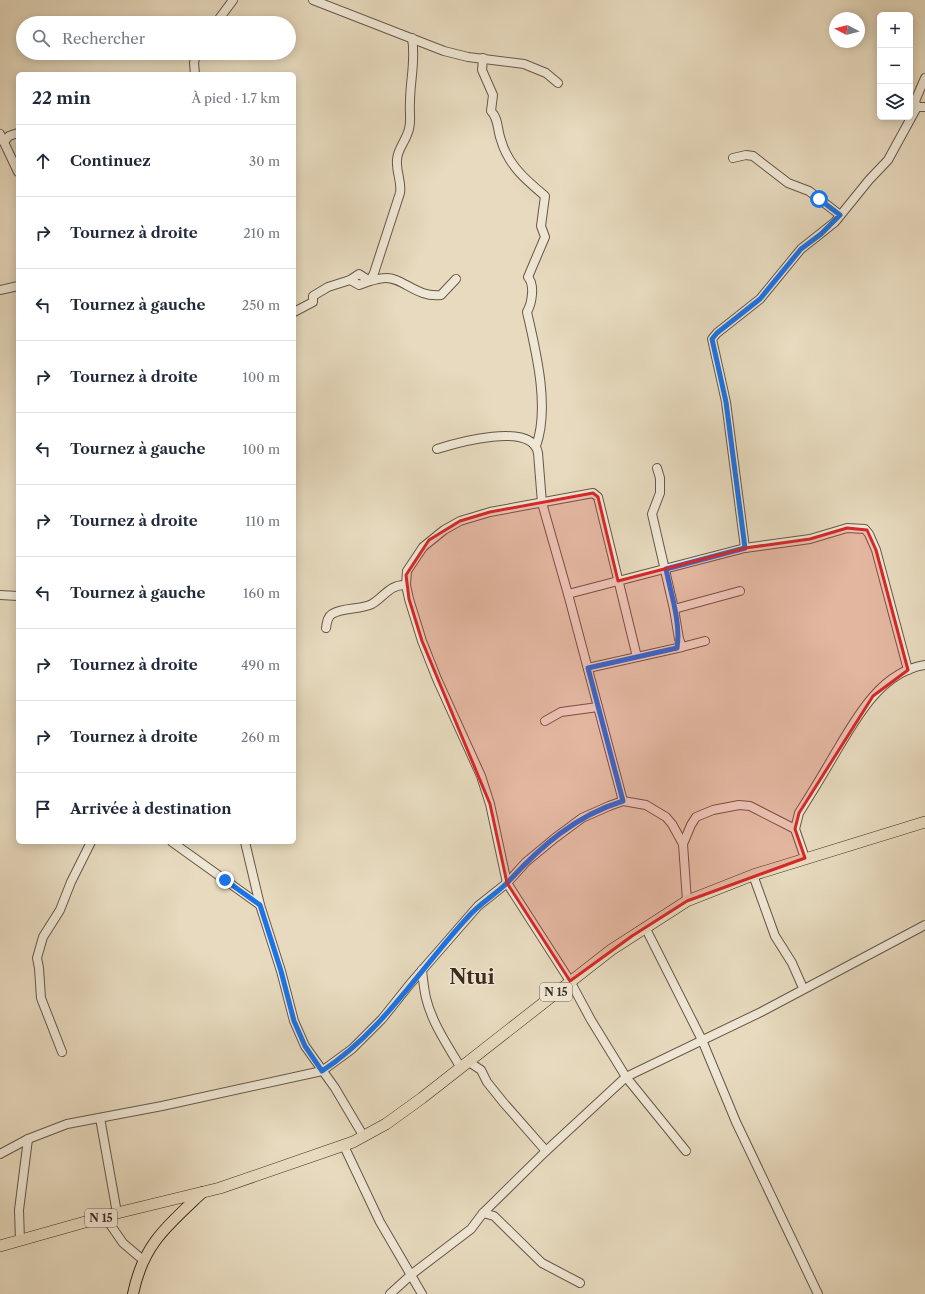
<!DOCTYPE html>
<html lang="fr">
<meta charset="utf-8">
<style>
body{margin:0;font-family:"Libre Caslon Text",serif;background:#f2f2f3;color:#1f2937}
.controls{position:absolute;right:12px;top:12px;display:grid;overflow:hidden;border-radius:6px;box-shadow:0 2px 10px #0003}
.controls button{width:36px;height:36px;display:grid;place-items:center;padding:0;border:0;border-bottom:1px solid #e0e1e3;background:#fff;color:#1f2937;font:20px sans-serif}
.compass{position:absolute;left:829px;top:12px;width:36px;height:36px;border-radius:50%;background:#fff;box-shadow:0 2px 10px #0003;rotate:277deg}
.stop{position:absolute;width:12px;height:12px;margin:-9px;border:3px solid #1a73e8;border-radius:50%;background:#fff}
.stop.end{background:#1a73e8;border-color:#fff;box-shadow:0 1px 4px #0008}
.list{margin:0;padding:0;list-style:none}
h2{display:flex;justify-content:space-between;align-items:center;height:52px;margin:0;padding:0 16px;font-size:17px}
h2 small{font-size:13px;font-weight:400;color:#747a83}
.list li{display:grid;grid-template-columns:26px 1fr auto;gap:12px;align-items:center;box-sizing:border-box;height:72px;padding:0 16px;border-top:1px solid #e0e1e3}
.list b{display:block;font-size:15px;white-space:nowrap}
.list em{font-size:13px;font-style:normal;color:#747a83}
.icon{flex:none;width:22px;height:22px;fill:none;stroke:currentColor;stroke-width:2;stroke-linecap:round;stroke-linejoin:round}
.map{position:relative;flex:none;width:925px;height:1294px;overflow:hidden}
.search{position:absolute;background:#fff;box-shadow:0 2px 10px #0003;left:16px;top:16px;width:280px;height:44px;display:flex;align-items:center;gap:10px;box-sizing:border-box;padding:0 14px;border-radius:22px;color:#747a83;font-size:15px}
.panel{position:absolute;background:#fff;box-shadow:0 2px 10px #0003;left:16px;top:72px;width:280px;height:772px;border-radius:6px}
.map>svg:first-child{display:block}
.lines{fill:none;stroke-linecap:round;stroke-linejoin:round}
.minor-casing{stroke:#675748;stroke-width:10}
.major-casing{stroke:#3c2b20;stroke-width:12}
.highway-casing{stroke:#3c2b20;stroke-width:12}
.minor{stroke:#efe7d5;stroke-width:8}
.major{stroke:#e7dabe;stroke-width:10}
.highway{stroke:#e7dabe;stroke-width:11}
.route{stroke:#1a73e8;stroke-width:5}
.marked{fill:#d62828;fill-opacity:0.2;stroke:#d62828;stroke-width:3;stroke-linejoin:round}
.labels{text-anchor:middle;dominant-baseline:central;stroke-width:3;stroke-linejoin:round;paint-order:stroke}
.shield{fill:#efe7d5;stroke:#726356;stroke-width:1}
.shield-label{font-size:11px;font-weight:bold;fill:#3c2b20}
.town-label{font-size:20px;font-weight:bold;fill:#3c2b20;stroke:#efe7d5}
</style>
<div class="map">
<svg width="925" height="1294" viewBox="0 0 925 1294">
<rect width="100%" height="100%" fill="#e7dabe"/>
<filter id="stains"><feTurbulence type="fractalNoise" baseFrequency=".005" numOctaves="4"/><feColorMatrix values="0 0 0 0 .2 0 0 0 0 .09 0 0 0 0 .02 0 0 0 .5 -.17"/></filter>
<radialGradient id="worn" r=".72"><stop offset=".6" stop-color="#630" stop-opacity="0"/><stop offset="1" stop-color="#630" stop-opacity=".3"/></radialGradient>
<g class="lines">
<g class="minor-casing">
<g id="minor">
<path d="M 313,0 L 444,51 L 468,57 L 524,64 L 546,73 L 558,83"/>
<path d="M 216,23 L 233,0"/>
<path d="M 483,58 L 482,70 L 493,95 L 491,111 C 499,119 497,130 501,140 C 508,165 526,180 545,196 L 541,226 L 545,237 L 528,277 C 535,285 532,303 527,312 C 536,351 550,408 536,446"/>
<path d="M 195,74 L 194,63 L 196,53"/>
<path d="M 917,107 L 915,101 L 925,78"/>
<path d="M 917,107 L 925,107"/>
<path d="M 0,134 L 18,172"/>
<path d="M 4,142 L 9,136 L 18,133"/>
<path d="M 733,158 L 746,155 L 753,156 L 788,183 L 809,191 L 840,215"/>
<path d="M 350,280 L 359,285 L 370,281 L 374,273 L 400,193 C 402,182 396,172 397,160 C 397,150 405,142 408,132 C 412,123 409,112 410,102 C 410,80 416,60 412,38"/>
<path d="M 0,290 L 18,286"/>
<path d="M 294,312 L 313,302 L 313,296 L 328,287 L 350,280 L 359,274 L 370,281 C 375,280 380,278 385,278 C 403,277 416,298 441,295 L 456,279"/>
<path d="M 437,449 C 456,443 532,421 538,453 L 542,503 L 568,594 L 623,801"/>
<path d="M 657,468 L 660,478 L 660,493 L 652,514 L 674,609 L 679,639 L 682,647"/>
<path d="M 745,548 L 726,402 L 712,339 L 717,333 L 760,299 L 801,249 L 835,222 L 869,180 L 888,160 L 917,107"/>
<path d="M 568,594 L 745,548 L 810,539 L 847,528 L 865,529 L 869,534 L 876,550 L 908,670"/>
<path d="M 0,595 L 18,596"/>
<path d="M 674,609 L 740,591"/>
<path d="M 326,628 C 327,623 327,617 332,614 C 343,607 360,610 372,604 C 384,597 390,584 406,585"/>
<path d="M 637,657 L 598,497 L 593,493 L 490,512 L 460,521 L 444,530 L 423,547 L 407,571 L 406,585 L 409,599 L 422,641 L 437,679 L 481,776 L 490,804 L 507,883 L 570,981 L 591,1020 L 626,1077 L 686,1151"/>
<path d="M 588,668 L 682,647 L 705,641"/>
<path d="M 545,721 L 561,712 L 598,707"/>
<path d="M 172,842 L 260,905"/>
<path d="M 245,842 L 260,905 L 281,971 L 294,1021 L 305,1046 L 335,1088 L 364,1137"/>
<path d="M 683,844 L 691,825 L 696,817 L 713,810 L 739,805 L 750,806 L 795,829"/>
<path d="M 805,858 L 795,829 L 799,813 C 811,794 822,776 833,757 C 854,722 879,672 925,665"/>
<path d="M 753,875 L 775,936 L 792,963 L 803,988"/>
<path d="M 645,927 L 702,1040 L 736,1122 L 818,1294"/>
<path d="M 422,970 C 423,980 424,989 426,998 C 432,1023 448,1046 461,1068"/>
<path d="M 62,1052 L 41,998 L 39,968 L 37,958 L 43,937 L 60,910 L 71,882 L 91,842"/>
<path d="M 469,1062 L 481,1070 L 487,1082 L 503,1102 L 546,1151"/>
<path d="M 100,1118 L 117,1213"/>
<path d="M 344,1146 L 380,1222 L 422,1294"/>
<path d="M 0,1154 L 28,1139 L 67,1124 L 162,1106 L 322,1071 L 352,1049 L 382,1019 L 410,984 L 478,906 L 507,883 L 526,862 L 555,838 L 582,818 L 609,806 L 623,801 L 646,805 L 666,817 L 672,824 L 683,844 L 687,901"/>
<path d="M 483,1213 L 494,1216 L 542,1263 L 580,1283"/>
<path d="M 105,1217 L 123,1243 L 143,1260"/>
<path d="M 20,1241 L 19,1210 L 28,1139"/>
<path d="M 390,1294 L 412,1274 L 471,1229 L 483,1213 L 546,1151 L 626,1077 L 761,1012 L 925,925"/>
</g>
</g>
<g class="major-casing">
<path id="major" d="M 133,1294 C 143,1244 168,1225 203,1192"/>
</g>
<g class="highway-casing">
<path id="highway" d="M 0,1246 L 117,1213 L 220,1188 L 353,1142 L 386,1124 L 422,1098 L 611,950 L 687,901 L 753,875 L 925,822"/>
</g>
<use href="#minor" class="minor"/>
<use href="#major" class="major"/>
<use href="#highway" class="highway"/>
</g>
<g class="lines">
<path class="route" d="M 225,880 L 260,905 L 281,971 L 294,1021 L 305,1046 L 322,1071 C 381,1033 420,969 467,918 C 479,904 495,895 508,882 C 541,846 575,816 623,801 L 588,668 L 677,648 C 681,623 671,594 666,569 L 745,548 L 726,402 L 712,339 L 717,333 L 760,299 L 801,249 L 821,234 L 840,215 L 819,199"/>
</g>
<path class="marked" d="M 593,493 L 598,497 L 618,581 L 745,548 L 810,539 L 847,528 L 867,530 L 876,550 L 908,670 L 873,696 L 799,813 L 795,829 L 805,858 L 687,901 L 632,936 L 570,981 L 507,883 L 490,804 L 422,641 L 409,599 L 406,575 L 429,540 L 460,521 L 490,512 Z"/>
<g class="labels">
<g class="shield">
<rect x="540" y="983" width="32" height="18" rx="3"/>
<rect x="85" y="1209" width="32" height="18" rx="3"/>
</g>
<g class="shield-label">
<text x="556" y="992">N 15</text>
<text x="101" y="1218">N 15</text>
</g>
<g class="town-label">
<text x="472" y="977">Ntui</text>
</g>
</g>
<rect width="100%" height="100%" filter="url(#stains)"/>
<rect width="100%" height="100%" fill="url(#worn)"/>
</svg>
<div class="controls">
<button>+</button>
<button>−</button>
<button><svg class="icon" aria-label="layers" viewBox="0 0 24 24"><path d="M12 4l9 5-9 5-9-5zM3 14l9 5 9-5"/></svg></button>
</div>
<svg class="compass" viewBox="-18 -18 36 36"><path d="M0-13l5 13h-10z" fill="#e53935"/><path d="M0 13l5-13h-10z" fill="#747a83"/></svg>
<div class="stop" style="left:819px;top:199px"></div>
<div class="stop end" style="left:225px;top:880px"></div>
<div class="search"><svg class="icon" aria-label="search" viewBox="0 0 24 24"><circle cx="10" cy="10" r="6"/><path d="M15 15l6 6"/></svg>Rechercher</div>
<section class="panel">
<h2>22 min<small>À pied · 1.7 km</small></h2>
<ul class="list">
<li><svg class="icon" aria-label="ahead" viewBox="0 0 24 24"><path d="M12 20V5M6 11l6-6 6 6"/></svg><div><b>Continuez</b></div><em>30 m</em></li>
<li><svg class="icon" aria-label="right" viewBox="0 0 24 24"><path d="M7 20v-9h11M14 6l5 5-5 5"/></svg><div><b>Tournez à droite</b></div><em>210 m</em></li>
<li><svg class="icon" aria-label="left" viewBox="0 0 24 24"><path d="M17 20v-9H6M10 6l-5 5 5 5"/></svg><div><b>Tournez à gauche</b></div><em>250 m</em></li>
<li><svg class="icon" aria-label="right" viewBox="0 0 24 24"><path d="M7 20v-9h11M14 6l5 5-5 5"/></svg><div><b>Tournez à droite</b></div><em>100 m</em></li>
<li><svg class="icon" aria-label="left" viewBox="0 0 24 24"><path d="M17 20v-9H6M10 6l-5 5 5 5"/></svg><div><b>Tournez à gauche</b></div><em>100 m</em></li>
<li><svg class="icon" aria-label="right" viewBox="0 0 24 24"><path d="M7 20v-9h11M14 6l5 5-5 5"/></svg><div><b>Tournez à droite</b></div><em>110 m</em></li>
<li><svg class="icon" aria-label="left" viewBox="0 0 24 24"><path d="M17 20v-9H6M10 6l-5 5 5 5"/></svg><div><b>Tournez à gauche</b></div><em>160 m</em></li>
<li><svg class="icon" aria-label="right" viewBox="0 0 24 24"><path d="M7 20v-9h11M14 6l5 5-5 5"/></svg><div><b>Tournez à droite</b></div><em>490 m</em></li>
<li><svg class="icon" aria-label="right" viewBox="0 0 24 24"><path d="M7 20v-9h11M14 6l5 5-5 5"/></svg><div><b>Tournez à droite</b></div><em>260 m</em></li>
<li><svg class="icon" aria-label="arrive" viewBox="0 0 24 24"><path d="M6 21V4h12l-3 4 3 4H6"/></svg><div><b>Arrivée à destination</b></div></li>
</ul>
</section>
</div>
